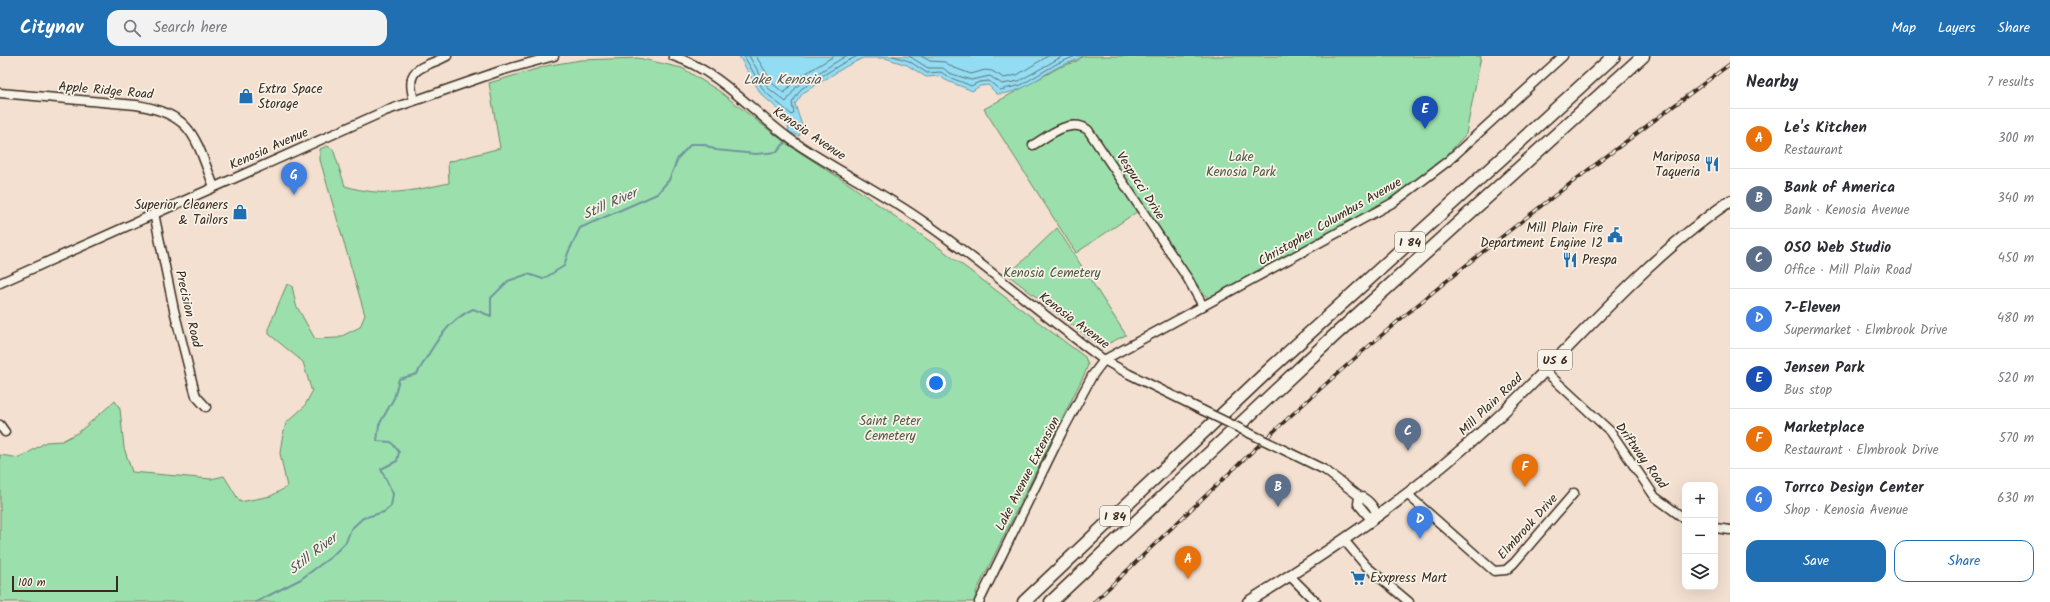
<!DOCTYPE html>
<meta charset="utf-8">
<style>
body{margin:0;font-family:Kalam,sans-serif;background:#f2f2f3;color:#2b2b33}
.controls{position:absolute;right:12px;bottom:12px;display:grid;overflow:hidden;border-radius:8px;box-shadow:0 4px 16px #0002}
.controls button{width:36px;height:36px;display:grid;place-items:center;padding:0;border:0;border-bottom:1px solid #e1e1e2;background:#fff;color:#2b2b33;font:20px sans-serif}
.scale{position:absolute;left:12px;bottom:10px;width:106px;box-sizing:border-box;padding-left:4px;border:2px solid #3b2a1e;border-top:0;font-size:11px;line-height:14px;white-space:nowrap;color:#3b2a1e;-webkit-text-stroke:3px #f7f3e8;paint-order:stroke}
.you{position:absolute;left:936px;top:327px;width:14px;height:14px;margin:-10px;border:3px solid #fff;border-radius:50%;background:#1a73e8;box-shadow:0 0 0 6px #1a73e833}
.badge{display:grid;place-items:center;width:26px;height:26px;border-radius:50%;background:#1f6fb2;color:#fff;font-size:13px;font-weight:700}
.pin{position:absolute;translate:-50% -33px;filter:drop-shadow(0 1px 2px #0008)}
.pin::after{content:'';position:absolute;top:21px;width:14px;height:12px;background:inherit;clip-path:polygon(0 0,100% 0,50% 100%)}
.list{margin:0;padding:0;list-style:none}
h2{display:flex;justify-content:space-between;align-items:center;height:52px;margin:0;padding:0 16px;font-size:17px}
h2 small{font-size:13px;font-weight:400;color:#7c7c81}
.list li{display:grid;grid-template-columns:26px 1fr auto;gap:12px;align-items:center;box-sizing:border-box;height:60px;padding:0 16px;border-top:1px solid #e1e1e2}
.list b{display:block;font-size:15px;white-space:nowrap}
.list p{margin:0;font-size:13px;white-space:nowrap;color:#7c7c81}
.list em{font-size:13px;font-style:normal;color:#7c7c81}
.actions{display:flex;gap:8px;padding:12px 16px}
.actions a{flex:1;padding:9px 0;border:1px solid #1f6fb2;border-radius:12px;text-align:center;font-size:14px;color:#1f6fb2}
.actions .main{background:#1f6fb2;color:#fff}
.icon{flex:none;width:22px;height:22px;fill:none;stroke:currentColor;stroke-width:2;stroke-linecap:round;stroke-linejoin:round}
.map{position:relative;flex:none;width:1730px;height:546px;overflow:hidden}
header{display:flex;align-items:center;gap:24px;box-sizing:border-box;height:56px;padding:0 20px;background:#1f6fb2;color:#fff}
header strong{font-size:19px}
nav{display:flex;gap:22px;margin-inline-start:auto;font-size:14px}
.search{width:280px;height:36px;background:#f2f2f3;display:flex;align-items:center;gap:10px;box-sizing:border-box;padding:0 14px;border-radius:12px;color:#7c7c81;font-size:15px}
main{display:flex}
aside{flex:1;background:#fff}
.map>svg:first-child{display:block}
.green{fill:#9be0ac;stroke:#6b8565}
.water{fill:#93ddf4;stroke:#70959e}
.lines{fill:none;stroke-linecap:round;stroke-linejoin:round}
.shore{stroke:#5e7274;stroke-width:1}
.stream{stroke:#70959e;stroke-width:2}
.minor-casing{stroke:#3b2a1e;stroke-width:11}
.major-casing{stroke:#3b2a1e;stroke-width:13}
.highway-casing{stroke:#3b2a1e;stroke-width:15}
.minor{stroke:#f7f3e8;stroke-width:8}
.major{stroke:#f7f3e8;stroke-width:10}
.highway{stroke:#f7f3e8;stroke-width:12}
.rail-casing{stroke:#3b2a1e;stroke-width:3.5}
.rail{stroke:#f7f3e8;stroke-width:2;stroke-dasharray:6;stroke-linecap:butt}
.minor-bridge-casing{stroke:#3b2a1e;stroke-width:11;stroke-linecap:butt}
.minor-bridge{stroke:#f7f3e8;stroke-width:8}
.labels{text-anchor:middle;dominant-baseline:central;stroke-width:3.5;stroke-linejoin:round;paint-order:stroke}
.shield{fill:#f7f3e8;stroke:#73665b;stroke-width:1}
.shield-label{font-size:12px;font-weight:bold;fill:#3b2a1e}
.poi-label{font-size:13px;fill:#3b2a1e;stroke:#f7f3e8;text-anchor:start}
.street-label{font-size:13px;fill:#3b2a1e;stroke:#f7f3e8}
.park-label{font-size:13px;fill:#535842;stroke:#f7f3e8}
.water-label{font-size:14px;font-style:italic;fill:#515754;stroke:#f7f3e8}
</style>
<header>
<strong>Citynav</strong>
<div class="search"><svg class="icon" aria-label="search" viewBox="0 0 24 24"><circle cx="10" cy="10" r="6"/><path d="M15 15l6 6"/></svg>Search here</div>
<nav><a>Map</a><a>Layers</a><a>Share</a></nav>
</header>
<main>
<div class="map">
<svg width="1730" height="546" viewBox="0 0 1730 546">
<rect width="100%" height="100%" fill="#f3e0d1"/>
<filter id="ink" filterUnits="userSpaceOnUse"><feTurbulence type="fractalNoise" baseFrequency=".025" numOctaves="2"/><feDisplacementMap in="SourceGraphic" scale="8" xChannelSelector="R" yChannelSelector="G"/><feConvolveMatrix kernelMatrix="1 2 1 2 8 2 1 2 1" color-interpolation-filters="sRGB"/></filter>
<g filter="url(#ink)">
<g class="green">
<path d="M 1083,0 L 1481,0 L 1466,78 L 1434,113 L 1388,152 L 1210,245 L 1138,155 L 1076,197 L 984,53 L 1060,11 L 1077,5 Z"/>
<path d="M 638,2 L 682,12 L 719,35 L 787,88 L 852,130 L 941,193 L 1085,301 L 1088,309 L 1085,317 L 976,536 L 976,546 L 0,546 L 0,399 L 20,402 L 46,386 L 62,385 L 79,376 L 115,345 L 120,353 L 124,392 L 132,416 L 211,423 L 224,420 L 240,446 L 271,440 L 287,431 L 280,397 L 282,383 L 286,367 L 304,351 L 312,336 L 303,306 L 269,278 L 269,271 L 287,228 L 292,230 L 296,249 L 315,283 L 338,282 L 360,271 L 365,259 L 320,104 L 320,93 L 327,90 L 333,93 L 345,130 C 384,142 411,135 449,127 L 448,106 L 500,92 L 489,27 L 550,9 L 581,4 Z"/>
<path d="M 1057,172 L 1126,279 L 1105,289 L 1094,286 L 1008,219 Z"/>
</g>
<path class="water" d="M 739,0 L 1083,0 C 1076,5 1068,7 1060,10 C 1037,21 1025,37 997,38 L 988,29 L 980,30 L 972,35 C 963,30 945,26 940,20 L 926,21 L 907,9 L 885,2 L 863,2 L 845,11 L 803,37 L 795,48 L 803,73 L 799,80 L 789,76 L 787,61 L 761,38 Z"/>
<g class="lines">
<g class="shore">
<path d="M 744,0 L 764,35 L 792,59 L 794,57 L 792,47 L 801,33 L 843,7 L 858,0"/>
<path d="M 749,0 L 768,32 L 786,46 L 797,30 L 846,0"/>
<path d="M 756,0 L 773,28 L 784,37 L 795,24 L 834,0"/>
<path d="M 893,0 L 909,5 L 927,17 L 941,16 C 950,23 961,25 971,30 L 979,26 L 989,25 L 1000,34 L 1021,29 L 1058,7 L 1076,0"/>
<path d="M 909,0 L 928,12 L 943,12 L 949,17 L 971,24 L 990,20 L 1002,28 L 1019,25 L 1063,0"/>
<path d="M 921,0 L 930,5 L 945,6 L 952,11 L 971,18 L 985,14 L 992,15 L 1004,22 L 1017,19 L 1048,0"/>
</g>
<path class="stream" d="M 256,546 L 301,523 L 331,501 L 346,486 L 351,473 L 363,462 L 384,456 L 391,450 L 393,438 L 381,413 L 397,405 L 399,396 L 391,386 L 377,385 L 379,369 L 394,342 L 399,323 L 417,318 C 432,292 445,266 473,253 L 491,260 L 491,242 L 508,225 L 528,218 L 543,223 L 564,210 L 568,197 L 580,172 L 657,138 L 669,124 L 678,102 L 691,88 L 703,88 L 716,94 L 756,98 L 777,96 L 787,84"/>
<g class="minor-casing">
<g id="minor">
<path d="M 673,0 C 720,15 753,57 793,85 C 835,114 882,136 924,166 C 986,209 1043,260 1104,304 L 1129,318 L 1202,354"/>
<path d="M 0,37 L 136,49 C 193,58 195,81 214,131"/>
<path d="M 414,44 C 404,10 422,13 447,0"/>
<path d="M 1033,89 C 1048,80 1071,61 1088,74 L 1188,223 L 1203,250"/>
<path d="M 154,157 L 174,254 L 194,333 L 196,340 L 206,351"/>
<path d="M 0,227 L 385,55 L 500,15 L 554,0"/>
<path d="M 1545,315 L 1611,376 L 1655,441 L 1685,463"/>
<path d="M 0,369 L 5,376"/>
<path d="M 1286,395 L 1325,414 L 1359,440 C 1367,442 1376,452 1377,461 L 1368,460 L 1358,448 L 1359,440"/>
<path d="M 1407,438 L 1494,515 L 1506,514 L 1514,507 L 1574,437"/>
<path d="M 1715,472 L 1730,474"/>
<path d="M 1344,484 L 1366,510 L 1409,546"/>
<path d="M 1290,520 L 1316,546"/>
<path d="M 979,546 L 1061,378 L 1092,320 L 1104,304 L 1394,146 L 1448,105 L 1563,0"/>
</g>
</g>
<g class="major-casing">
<path id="major" d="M 1248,546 C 1335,492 1420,434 1495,364 C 1573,291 1641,206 1730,145"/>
</g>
<g class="highway-casing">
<g id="highway">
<path d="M 1024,546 L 1269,314 L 1614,0"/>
<path d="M 1051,546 L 1335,279 L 1643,0"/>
</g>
</g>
<use href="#minor" class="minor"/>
<use href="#major" class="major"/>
<use href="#highway" class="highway"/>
<g class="rail-casing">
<path id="rail" d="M 1094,546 C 1187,458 1279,367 1376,284 C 1490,186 1610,97 1730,8"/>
</g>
<use href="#rail" class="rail"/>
<g class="minor-bridge-casing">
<path id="minor-bridge" d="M 1202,354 L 1286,395"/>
</g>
<use href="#minor-bridge" class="minor-bridge"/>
</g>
</g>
<defs>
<g id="shop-bare" transform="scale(1.2)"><path d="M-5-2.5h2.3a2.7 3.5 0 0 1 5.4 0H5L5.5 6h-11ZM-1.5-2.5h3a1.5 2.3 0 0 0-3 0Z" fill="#1f6fb2" stroke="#f7f3e8" stroke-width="2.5" paint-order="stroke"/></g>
<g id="restaurant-bare" transform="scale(1.2)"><path d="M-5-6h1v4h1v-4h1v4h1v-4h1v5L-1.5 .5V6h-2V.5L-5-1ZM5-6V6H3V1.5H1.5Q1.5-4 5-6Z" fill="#1f6fb2" stroke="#f7f3e8" stroke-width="2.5" paint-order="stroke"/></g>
<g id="civic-bare" transform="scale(1.2)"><path d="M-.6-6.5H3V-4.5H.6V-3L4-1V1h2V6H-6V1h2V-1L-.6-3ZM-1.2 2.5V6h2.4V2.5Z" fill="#1f6fb2" stroke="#f7f3e8" stroke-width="2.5" paint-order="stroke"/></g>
<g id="supermarket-bare" transform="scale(1.2)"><path d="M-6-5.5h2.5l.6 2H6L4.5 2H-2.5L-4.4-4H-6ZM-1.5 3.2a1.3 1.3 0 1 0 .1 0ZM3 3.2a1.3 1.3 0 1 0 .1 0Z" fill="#1f6fb2" stroke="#f7f3e8" stroke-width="2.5" paint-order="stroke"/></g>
</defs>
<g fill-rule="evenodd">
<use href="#shop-bare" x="246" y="40"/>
<use href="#restaurant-bare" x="1712" y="108"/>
<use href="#shop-bare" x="240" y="156"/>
<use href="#civic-bare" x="1615" y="179"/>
<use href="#restaurant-bare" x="1570" y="204"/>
<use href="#supermarket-bare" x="1358" y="522"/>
</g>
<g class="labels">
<g class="shield">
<rect x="1395" y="176" width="30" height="20" rx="3"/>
<rect x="1538" y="294" width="34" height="20" rx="3"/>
<rect x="1100" y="450" width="30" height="20" rx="3"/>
</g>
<g class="shield-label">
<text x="1410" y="186">I 84</text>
<text x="1555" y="304">US 6</text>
<text x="1115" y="460">I 84</text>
</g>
<g class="poi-label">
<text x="258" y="33">Extra Space<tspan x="258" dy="15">Storage</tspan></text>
<text x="1700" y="101" text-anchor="end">Mariposa<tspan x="1700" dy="15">Taqueria</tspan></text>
<text x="228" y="149" text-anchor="end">Superior Cleaners<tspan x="228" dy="15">&amp; Tailors</tspan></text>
<text x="1603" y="172" text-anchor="end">Mill Plain Fire<tspan x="1603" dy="15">Department Engine 12</tspan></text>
<text x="1582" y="204">Prespa</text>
<text x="1370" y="522">Exxpress Mart</text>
</g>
<g class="street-label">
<text transform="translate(106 35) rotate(5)">Apple Ridge Road</text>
<text transform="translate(809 78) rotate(34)">Kenosia Avenue</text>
<text transform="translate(269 93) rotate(-24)">Kenosia Avenue</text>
<text transform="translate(1140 130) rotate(57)">Vespucci Drive</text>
<text transform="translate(1330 166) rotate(-30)">Christopher Columbus Avenue</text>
<text transform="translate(188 253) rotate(77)">Precision Road</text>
<text transform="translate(1074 265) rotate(37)">Kenosia Avenue</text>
<text transform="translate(1491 349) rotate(-44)">Mill Plain Road</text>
<text transform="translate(1641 400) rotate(54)">Driftway Road</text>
<text transform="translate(1028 418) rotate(-63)">Lake Avenue Extension</text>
<text transform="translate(1528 471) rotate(-48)">Elmbrook Drive</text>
</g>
<g class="park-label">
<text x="1241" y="101">Lake<tspan x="1241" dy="15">Kenosia Park</tspan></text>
<text x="1052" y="217">Kenosia Cemetery</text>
<text x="890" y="365">Saint Peter<tspan x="890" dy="15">Cemetery</tspan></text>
</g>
<g class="water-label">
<text x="782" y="24">Lake Kenosia</text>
<text transform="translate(610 148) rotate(-24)">Still River</text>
<text transform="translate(313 498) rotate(-38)">Still River</text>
</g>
</g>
</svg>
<div class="controls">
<button>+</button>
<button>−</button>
<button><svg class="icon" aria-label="layers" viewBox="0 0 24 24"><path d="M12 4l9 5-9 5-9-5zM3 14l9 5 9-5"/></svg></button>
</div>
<div class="scale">100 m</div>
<div class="you"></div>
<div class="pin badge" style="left:1188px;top:523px;background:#e8710a">A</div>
<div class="pin badge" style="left:1278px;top:451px;background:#5c6f8a">B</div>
<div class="pin badge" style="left:1408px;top:395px;background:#5c6f8a">C</div>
<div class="pin badge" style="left:1420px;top:483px;background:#3f7fe0">D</div>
<div class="pin badge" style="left:1425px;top:73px;background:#1a4fb4">E</div>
<div class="pin badge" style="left:1525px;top:431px;background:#e8710a">F</div>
<div class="pin badge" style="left:294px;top:139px;background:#3f7fe0">G</div>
</div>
<aside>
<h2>Nearby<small>7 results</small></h2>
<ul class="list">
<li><span class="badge" style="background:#e8710a">A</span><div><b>Le's Kitchen</b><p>Restaurant</p></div><em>300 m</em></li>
<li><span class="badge" style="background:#5c6f8a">B</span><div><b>Bank of America</b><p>Bank · Kenosia Avenue</p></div><em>340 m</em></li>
<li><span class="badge" style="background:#5c6f8a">C</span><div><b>OSO Web Studio</b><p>Office · Mill Plain Road</p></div><em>450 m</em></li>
<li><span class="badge" style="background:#3f7fe0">D</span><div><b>7-Eleven</b><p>Supermarket · Elmbrook Drive</p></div><em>480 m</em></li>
<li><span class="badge" style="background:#1a4fb4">E</span><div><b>Jensen Park</b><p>Bus stop</p></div><em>520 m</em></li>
<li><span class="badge" style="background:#e8710a">F</span><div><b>Marketplace</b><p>Restaurant · Elmbrook Drive</p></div><em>570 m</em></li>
<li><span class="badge" style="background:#3f7fe0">G</span><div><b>Torrco Design Center</b><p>Shop · Kenosia Avenue</p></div><em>630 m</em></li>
</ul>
<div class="actions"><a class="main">Save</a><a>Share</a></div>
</aside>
</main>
